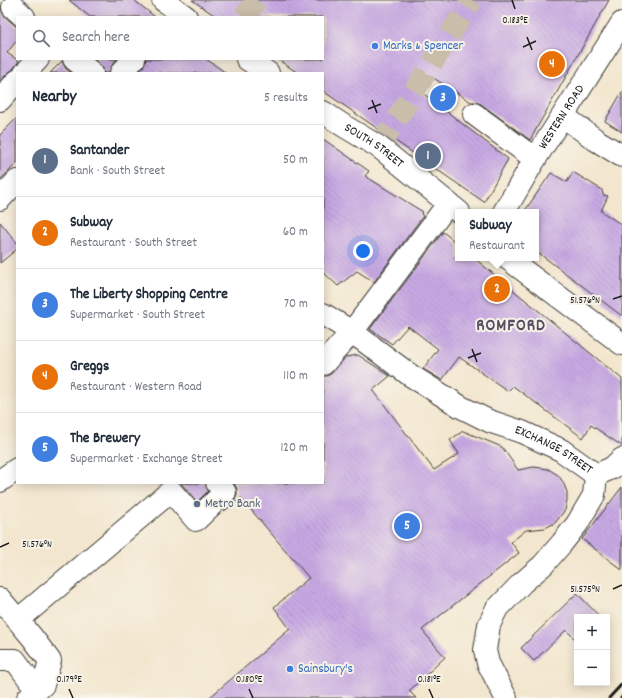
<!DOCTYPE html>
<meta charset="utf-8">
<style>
body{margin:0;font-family:Dekko,sans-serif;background:#f6f6f7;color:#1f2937}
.controls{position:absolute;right:12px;bottom:12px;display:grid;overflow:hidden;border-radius:0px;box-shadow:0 2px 10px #0003}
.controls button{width:36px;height:36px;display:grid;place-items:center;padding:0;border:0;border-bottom:1px solid #e0e1e3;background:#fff;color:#1f2937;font:20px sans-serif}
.you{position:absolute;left:363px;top:251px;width:14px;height:14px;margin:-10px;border:3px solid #fff;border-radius:50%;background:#1a73e8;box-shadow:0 0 0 6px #1a73e833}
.badge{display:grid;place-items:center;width:26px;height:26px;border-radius:50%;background:#0f766e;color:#fff;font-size:13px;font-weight:700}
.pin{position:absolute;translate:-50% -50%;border:2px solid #fff;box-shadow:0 1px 4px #0006}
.popup{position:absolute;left:455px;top:209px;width:84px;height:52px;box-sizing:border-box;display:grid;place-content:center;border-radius:0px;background:#fff;filter:drop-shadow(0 1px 3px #0005);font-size:13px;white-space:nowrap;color:#747a83}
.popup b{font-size:15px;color:#1f2937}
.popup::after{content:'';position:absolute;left:50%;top:100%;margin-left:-8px;border:8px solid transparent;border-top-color:#fff}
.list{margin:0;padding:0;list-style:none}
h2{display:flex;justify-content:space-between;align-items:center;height:52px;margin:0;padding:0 16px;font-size:17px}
h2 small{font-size:13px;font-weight:400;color:#747a83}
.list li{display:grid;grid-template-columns:26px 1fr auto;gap:12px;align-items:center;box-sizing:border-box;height:72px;padding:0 16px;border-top:1px solid #e0e1e3}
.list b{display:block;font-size:15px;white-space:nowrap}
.list p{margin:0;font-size:13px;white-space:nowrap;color:#747a83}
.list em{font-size:13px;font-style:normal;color:#747a83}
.icon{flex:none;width:22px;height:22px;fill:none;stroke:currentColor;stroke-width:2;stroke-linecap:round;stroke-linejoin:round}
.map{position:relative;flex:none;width:622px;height:698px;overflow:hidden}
.search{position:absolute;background:#fff;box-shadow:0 2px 10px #0003;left:16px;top:16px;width:308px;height:44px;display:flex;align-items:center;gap:10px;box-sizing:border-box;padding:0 14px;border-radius:0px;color:#747a83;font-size:15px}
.panel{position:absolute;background:#fff;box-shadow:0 2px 10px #0003;left:16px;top:72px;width:308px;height:412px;border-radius:0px}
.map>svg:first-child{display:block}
.building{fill:url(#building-back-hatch)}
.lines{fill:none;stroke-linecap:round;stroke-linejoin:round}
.minor-tunnel{stroke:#c8beaa;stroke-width:22;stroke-dasharray:22 11;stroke-linecap:butt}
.minor-casing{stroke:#3c3a37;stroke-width:24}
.minor{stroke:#fff;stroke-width:22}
.rail{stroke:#1c1c1c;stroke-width:3}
.ticks{fill:none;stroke:#1c1c1c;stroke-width:1.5}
.shop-dot{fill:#3f7fe0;stroke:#f7f3e8;stroke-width:1.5}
.service-dot{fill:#5c6f8a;stroke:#f7f3e8;stroke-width:1.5}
.labels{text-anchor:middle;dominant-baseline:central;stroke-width:4;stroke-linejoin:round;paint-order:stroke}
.shop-label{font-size:13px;fill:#366cbe;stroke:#f7f3e8;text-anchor:start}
.street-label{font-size:13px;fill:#1c1c1c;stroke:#f7f3e8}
.service-label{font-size:13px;fill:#4e5e75;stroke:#f7f3e8;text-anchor:start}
.district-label{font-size:17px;font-weight:bold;letter-spacing:1px;fill:#584d62;stroke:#f7f3e8}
.ticks-label{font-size:10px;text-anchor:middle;fill:#1c1c1c;stroke:#f7f3e8;stroke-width:4;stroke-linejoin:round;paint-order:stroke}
</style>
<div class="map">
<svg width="622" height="698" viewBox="0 0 622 698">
<defs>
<pattern id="building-back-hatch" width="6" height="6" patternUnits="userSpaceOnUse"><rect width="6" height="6" fill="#c7a8e3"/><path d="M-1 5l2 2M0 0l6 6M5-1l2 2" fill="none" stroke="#aa90c2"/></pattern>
</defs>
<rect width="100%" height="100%" fill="#f7f3e8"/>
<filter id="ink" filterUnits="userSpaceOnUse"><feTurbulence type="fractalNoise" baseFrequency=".025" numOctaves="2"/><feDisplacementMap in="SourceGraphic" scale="8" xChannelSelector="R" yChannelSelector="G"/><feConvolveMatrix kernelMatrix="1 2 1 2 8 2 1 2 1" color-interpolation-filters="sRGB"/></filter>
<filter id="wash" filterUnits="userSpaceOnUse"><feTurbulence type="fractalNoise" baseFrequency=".012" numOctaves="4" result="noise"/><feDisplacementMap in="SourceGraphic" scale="16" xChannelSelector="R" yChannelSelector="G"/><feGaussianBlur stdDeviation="0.9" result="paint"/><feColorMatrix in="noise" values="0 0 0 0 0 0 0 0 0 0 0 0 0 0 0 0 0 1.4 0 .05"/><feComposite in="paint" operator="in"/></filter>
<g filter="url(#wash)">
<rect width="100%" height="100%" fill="#f3e6ce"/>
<g id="blocks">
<g class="building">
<path d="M 69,0 L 134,0 L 155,17 L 90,17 Z"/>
<path d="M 192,0 L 609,0 L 530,140 L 481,104 L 476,102 L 471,102 L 421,70 L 411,84 L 508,159 L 484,202 L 323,91 L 323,73 L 298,73 L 277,59 L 323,59 L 323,17 L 217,17 Z"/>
<path d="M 0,6 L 4,16 L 17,27 L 17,40 L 7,53 L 19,61 L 13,69 L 8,73 L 0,81 Z"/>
<path d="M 94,59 L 117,59 L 112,65 L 109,73 L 104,73 L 103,68 Z"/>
<path d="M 146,59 L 206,59 L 226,73 L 138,73 L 143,67 Z"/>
<path d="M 62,61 L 66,69 L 72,73 L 50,73 Z"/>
<path d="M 622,92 L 622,132 L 605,121 Z"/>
<path d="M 17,118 L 17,163 L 0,180 L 0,135 Z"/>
<path d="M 323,139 L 369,171 L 365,176 L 423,212 L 421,214 L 423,216 L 374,282 L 357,271 L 338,286 L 323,272 Z"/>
<path d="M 573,172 L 602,190 L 603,195 L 608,196 L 601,211 L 622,225 L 622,316 L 536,251 L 536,212 L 524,212 L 551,173 L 567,182 Z"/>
<path d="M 0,222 L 17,243 L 17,249 L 0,263 Z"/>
<path d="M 443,232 L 458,244 L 458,258 L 474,258 L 622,379 L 622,446 L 591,425 L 583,438 L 513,386 L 508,391 L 459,357 L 442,380 L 423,369 L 438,349 L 408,326 L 392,344 L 370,329 Z"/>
<path d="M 358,355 L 390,376 L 373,390 L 434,470 L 459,454 L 450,440 L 463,431 L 502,447 L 518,470 L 534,467 L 548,469 L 558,475 L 563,482 L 567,492 L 567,500 L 565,510 L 555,523 L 545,528 L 526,530 L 511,542 L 519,553 L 422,630 L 445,657 L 409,691 L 416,698 L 209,698 L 290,629 L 274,607 L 309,578 L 241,498 L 224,511 L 234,501 L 237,496 L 237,489 L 234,483 L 323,483 L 323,376 L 327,376 L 332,373 L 346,357 Z"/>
<path d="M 181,483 L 205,483 L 208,491 L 197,502 Z"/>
<path d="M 622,487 L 622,570 L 582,539 Z"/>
<path d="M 577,593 L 600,617 L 577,617 L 577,641 L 566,630 L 534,661 L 521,648 Z"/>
</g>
</g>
</g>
<g filter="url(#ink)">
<use href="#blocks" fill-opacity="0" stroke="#3c3a37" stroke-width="1"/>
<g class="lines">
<g class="minor-tunnel">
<path d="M 244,17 L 257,0"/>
<path d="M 379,147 L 472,0"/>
</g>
<g class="minor-casing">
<g id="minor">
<path d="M 163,0 L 186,17"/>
<path d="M 13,7 L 24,17"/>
<path d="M 74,59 L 92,73"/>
<path d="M 247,59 L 268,73"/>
<path d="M 25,73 L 38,59"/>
<path d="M 121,73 L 134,59"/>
<path d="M 0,100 L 17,81"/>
<path id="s1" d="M 323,112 L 344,126 L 379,147 L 459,212"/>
<path d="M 474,114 L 535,159"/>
<path d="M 563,116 L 596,140 L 622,156"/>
<path d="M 0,199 L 17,181"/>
<path id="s2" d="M 504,212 L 535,159 L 622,23"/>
<path d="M 507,258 L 622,344"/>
<path id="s3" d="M 323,314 L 352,332 L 410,375 L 461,407 L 489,421 L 522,432 L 561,450 L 596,475"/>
<path d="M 323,364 L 352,332 L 448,204"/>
<path d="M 596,475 L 612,468 L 622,459"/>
<path d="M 0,481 L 17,469"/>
<path d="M 0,599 L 32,637 L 50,661 L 43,685 L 28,698"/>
<path d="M 18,620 L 171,491 L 196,520 L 225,492 L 217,483"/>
<path d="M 0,660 L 15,660 L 37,690"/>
<path d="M 506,698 L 488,663 L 485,650 L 489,625 L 496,610 L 522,583 L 543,565 L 562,543 L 577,524 L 594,495 L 596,475"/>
</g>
</g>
<use href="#minor" class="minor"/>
<g class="rail">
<path d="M 609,698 L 622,684"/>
<path d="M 621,698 L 622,697"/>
</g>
</g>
</g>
<path class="ticks" d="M 512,0 L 515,9M 527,37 L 532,50M 523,47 L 536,41M 372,100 L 377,113M 368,109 L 381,104M 613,299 L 622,296M 472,349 L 477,362M 468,358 L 481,353M 0,547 L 9,543M 613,589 L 622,585M 69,689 L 73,698M 249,689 L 253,698M 429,689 L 433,698"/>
<g class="shop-dot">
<circle cx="375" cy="46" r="4"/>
<circle cx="290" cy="669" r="4"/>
</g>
<circle class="service-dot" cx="197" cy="504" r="4"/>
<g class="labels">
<g class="shop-label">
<text x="383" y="46">Marks &amp; Spencer</text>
<text x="298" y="669">Sainsbury's</text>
</g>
<g class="street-label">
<text stroke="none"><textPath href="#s2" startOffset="111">WESTERN ROAD</textPath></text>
<text stroke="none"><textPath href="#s1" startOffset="61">SOUTH STREET</textPath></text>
<text stroke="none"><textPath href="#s3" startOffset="269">EXCHANGE STREET</textPath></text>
</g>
<g class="service-label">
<text x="205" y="504">Metro Bank</text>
</g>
<g class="district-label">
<text x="511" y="327">ROMFORD</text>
</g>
</g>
<g class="ticks-label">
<text x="515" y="23">0.183°E</text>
<text x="585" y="303">51.576°N</text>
<text x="37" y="547">51.576°N</text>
<text x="585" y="592">51.575°N</text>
<text x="69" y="682">0.179°E</text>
<text x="249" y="682">0.180°E</text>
<text x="429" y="682">0.181°E</text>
</g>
</svg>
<div class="controls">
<button>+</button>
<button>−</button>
</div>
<div class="you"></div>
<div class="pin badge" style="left:428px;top:156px;background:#5c6f8a">1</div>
<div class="pin badge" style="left:497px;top:289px;background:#e8710a">2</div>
<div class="popup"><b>Subway</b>Restaurant</div>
<div class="pin badge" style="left:443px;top:98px;background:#3f7fe0">3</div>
<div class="pin badge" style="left:552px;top:64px;background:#e8710a">4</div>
<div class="pin badge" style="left:407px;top:526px;background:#3f7fe0">5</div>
<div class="search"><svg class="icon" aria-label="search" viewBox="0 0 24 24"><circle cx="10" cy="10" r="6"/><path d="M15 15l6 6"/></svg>Search here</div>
<section class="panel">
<h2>Nearby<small>5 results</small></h2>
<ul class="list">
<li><span class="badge" style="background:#5c6f8a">1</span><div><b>Santander</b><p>Bank · South Street</p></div><em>50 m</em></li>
<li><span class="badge" style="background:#e8710a">2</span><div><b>Subway</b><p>Restaurant · South Street</p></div><em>60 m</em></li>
<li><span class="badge" style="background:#3f7fe0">3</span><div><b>The Liberty Shopping Centre</b><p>Supermarket · South Street</p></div><em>70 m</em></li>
<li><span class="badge" style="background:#e8710a">4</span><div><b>Greggs</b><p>Restaurant · Western Road</p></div><em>110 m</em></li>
<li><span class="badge" style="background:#3f7fe0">5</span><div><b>The Brewery</b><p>Supermarket · Exchange Street</p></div><em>120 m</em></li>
</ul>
</section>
</div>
